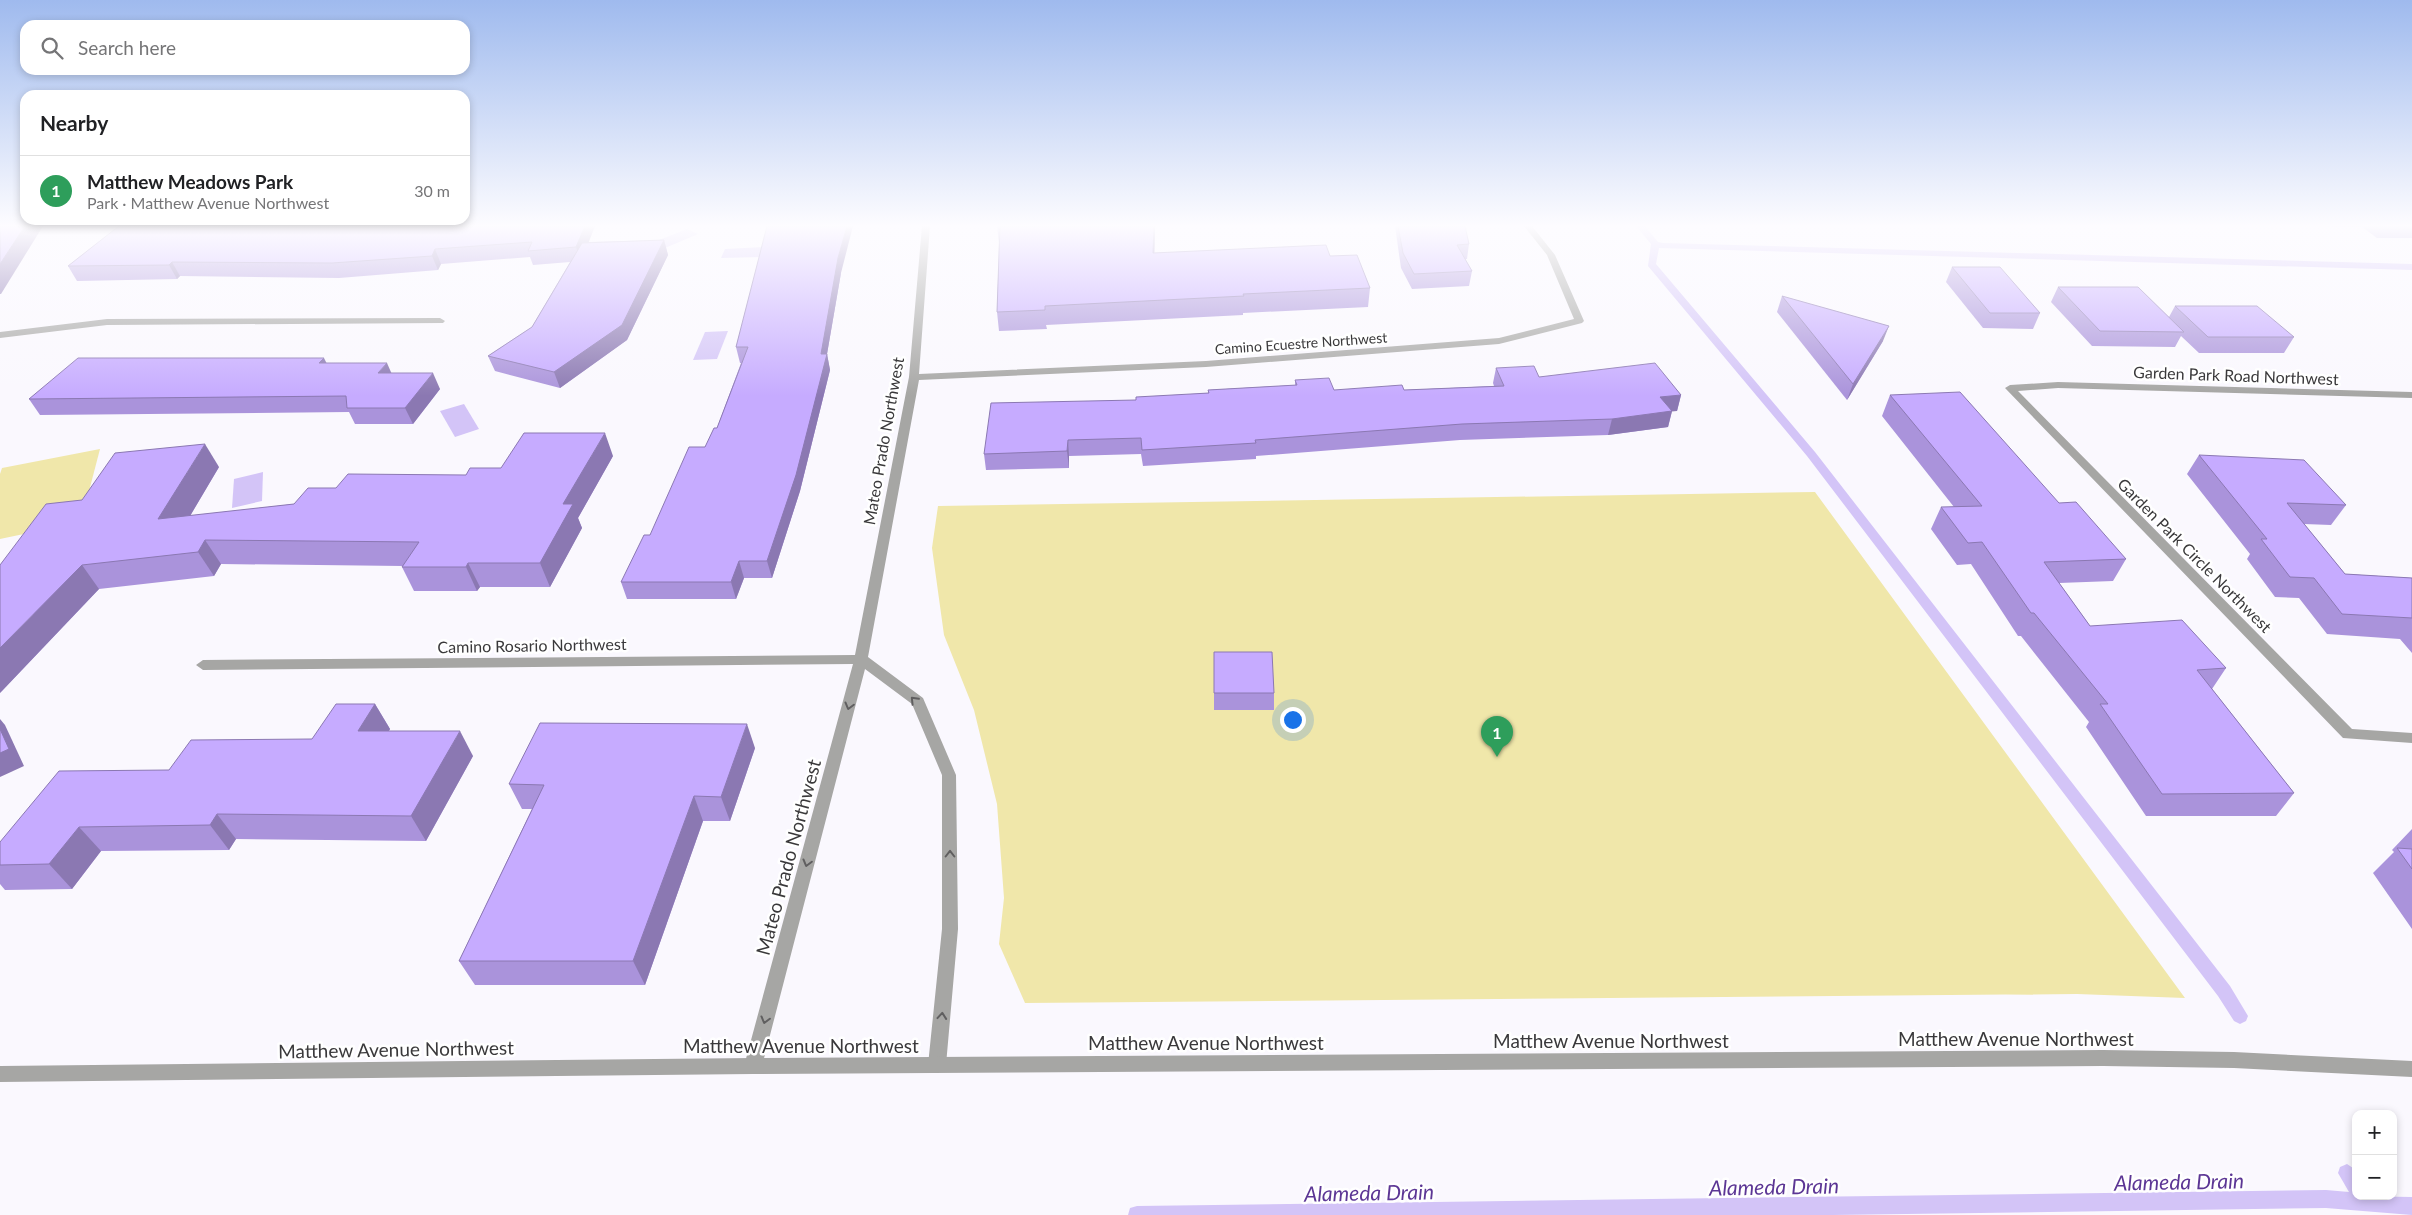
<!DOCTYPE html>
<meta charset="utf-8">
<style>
body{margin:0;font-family:Lato,sans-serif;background:#f2f2f2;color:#202124}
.controls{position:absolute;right:15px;bottom:15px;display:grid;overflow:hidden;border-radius:10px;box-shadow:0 2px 8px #0003}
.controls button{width:45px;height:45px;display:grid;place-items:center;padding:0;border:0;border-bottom:1px solid #e0e0e0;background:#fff;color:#202124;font:25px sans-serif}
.you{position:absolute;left:1292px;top:719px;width:18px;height:18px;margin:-12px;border:4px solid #fff;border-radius:50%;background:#1a73e8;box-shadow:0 0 0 8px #1a73e833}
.badge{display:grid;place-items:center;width:32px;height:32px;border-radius:50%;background:#0b8043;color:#fff;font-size:16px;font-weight:700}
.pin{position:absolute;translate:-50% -41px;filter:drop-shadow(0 1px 2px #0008)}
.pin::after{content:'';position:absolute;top:26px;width:18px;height:15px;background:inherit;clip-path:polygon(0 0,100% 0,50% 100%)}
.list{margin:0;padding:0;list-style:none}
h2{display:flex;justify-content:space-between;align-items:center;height:65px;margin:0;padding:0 20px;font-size:21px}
h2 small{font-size:16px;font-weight:400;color:#757577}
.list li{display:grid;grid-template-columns:32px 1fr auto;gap:15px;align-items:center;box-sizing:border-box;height:70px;padding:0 20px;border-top:1px solid #e0e0e0}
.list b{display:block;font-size:19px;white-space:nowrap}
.list p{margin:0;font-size:16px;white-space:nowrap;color:#757577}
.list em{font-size:16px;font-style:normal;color:#757577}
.icon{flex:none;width:28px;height:28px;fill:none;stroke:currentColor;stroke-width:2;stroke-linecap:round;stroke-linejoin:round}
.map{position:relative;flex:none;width:2412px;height:1215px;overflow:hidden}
.search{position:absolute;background:#fff;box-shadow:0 2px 8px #0003;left:20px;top:20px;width:450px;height:55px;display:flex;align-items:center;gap:12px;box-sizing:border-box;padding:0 18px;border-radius:15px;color:#757577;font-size:19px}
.panel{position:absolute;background:#fff;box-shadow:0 2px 8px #0003;left:20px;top:90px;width:450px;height:135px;border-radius:15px}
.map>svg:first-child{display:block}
.green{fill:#f0e7aa}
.water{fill:#d3c4f7}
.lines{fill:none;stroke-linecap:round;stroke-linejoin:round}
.stream{fill:#d3c4f7;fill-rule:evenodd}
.minor{fill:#a6a6a4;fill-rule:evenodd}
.tertiary{fill:#a6a6a4;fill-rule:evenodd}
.wall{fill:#aa93db}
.shaded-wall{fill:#8b78b2}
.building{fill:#c6abff;stroke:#8b78b2}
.oneway{stroke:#605f60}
.labels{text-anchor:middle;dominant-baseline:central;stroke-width:5;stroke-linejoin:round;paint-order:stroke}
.far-street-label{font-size:14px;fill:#3a393b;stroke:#fff}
.street-label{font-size:16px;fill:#3a393b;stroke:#fff}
.near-street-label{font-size:19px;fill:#3a393b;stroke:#fff}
.near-water-label{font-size:21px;font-style:italic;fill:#5c3695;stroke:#fff}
</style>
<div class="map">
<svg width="2412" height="1215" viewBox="0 0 2412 1215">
<rect width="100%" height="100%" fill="#faf8fe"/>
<g class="green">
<path d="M 100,449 L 81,522 L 0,539 L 0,474 L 2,468 Z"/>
<path d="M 1815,492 L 2185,998 L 2077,994 L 1025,1003 L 999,944 L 1004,898 L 997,804 L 974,710 L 944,635 L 932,548 L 938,506 Z"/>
</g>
<g class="water">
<path d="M 687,229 L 698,234 L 665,248 L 654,242 Z"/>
<path d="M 764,247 L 761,257 L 721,258 L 725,249 Z"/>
<path d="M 728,331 L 717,359 L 693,360 L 705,332 Z"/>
<path d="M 464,404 L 479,429 L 455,437 L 440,411 Z"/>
<path d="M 263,472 L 262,501 L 232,508 L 234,479 Z"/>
</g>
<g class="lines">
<g class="stream">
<path d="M 1636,226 L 1645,226 L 1658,242 L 1663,243 L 2412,264 L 2412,270 L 1659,248 L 1656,264 L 1815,452 L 2230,986 L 2248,1016 L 2246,1021 L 2240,1024 L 2234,1021 L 2218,996 L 1807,456 L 1648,266 L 1651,244 Z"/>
<path d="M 2347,1164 L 2356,1170 L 2356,1196 L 2412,1197 L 2412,1215 L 2326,1208 L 1833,1215 L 1128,1215 L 1130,1208 L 1137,1206 L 2326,1190 L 2349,1192 L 2338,1173 L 2340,1167 Z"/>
</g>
<g class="minor">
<path d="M 922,226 L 930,226 L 919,374 L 1206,361 L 1499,338 L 1574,319 L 1547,255 L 1524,226 L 1532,226 L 1555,255 L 1584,321 L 1582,323 L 1499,344 L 1206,367 L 919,380 L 868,657 L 923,698 L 956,775 L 958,929 L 946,1065 L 943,1071 L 937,1073 L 931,1071 L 928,1065 L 942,929 L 942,775 L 912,704 L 865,669 L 762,1066 L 759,1072 L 753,1074 L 747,1072 L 744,1066 L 853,664 L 203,670 L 196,665 L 203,660 L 855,655 L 909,377 Z"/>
<path d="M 440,318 L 445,321 L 443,323 L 107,325 L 0,338 L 0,332 L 107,319 Z"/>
<path d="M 2058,382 L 2412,392 L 2412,398 L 2058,388 L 2018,391 L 2352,729 L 2412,733 L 2412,743 L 2343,738 L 2005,388 L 2010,385 Z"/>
</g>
<path class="tertiary" d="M 2103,1050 L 2234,1052 L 2412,1061 L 2412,1077 L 2234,1068 L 2103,1066 L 753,1074 L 0,1082 L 0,1066 L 753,1058 Z"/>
</g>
<g class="wall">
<path d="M 119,226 L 595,226 L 588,242 L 664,240 L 668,255 L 627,340 L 560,388 L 495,371 L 488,356 L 532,327 L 570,262 L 533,265 L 530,257 L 441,264 L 438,270 L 339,278 L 180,276 L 177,279 L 77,281 L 68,266 Z"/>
<path d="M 997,226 L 1155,226 L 1154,253 L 1330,256 L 1370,288 L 1368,307 L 1243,313 L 1243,315 L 1046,325 L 1047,329 L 999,331 L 997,312 L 999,243 Z"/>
<path d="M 1395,226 L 1465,226 L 1469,244 L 1467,259 L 1465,259 L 1472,271 L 1469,286 L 1412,289 L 1401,268 Z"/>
<path d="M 2315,226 L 2412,226 L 2412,238 L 2377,238 L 2362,227 Z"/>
<path d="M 1952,267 L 2040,313 L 2033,329 L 1983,328 L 1946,282 Z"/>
<path d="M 841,273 L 827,354 L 830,370 L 800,491 L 772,578 L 744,578 L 736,599 L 627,599 L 621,582 L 717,428 L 741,363 L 740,363 L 736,347 Z"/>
<path d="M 2058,287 L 2169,317 L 2175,306 L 2294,337 L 2284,353 L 2199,353 L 2181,336 L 2175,347 L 2092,346 L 2051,302 Z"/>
<path d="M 1782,296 L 1883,341 L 1847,400 L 1777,312 Z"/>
<path d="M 326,363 L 391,373 L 440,389 L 413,424 L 355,424 L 349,412 L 40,415 L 29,399 Z"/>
<path d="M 1496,368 L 1539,377 L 1681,395 L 1677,411 L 1672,411 L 1668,427 L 1608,435 L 1460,440 L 1256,456 L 1256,459 L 1143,466 L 1141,454 L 1069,456 L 1069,468 L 986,470 L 984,454 L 1136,400 L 1208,393 L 1208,390 L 1295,385 L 1295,380 L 1334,390 L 1404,390 L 1494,386 L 1493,383 Z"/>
<path d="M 1890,395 L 2059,503 L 2126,559 L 2113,581 L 2059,583 L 2090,626 L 2226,668 L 2212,689 L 2294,793 L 2276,816 L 2146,816 L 2086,727 L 2089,722 L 2021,636 L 2018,636 L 1971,564 L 1957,565 L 1931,529 L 1941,507 L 1954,507 L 1882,416 Z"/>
<path d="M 2199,455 L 2346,505 L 2331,525 L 2304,524 L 2345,574 L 2412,578 L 2412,653 L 2400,639 L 2327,634 L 2299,598 L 2275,597 L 2247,559 L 2250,554 L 2187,474 Z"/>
<path d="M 613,456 L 578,518 L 582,528 L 550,587 L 480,587 L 477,591 L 414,591 L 402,567 L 403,566 L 221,564 L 214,576 L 99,589 L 0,693 L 82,500 L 219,467 L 190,516 L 294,504 L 336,488 L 466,475 L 501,468 Z"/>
<path d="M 1214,652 L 1274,693 L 1274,710 L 1214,710 Z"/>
<path d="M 375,704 L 390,729 L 389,731 L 473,756 L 426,841 L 236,839 L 229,850 L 101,851 L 72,889 L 5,890 L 0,884 L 0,842 L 169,770 L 312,739 Z"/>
<path d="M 755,748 L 730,821 L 703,821 L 645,985 L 475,985 L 459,961 L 532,809 L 522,809 L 509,784 Z"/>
<path d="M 2412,829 L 2412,929 L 2373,873 L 2394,852 L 2392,850 Z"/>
</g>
<g class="shaded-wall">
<path d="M 25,226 L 43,226 L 1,294 L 0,294 L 0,264 Z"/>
<path d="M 585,226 L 595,226 L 581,262 L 576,247 Z"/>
<path d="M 847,226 L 853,226 L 841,273 L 827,354 L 830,370 L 800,491 L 772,578 L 767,561 L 838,258 Z"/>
<path d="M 1154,226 L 1155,226 L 1154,271 L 1153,253 Z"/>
<path d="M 664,240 L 668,255 L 627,340 L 560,388 L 554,372 Z"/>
<path d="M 435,249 L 441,264 L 438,270 L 432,256 Z"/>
<path d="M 172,262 L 180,276 L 177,279 L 169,265 Z"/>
<path d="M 1889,326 L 1883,341 L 1847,400 L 1853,384 Z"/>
<path d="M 324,358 L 332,374 L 319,363 Z"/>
<path d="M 387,363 L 394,379 L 378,373 Z"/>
<path d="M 433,373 L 440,389 L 413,424 L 405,408 Z"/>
<path d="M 1681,395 L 1677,411 L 1656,413 L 1660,397 Z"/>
<path d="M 1672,411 L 1668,427 L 1608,435 L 1612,419 Z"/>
<path d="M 605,433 L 613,456 L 578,518 L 582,528 L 550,587 L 540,563 L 563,504 Z"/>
<path d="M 1068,440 L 1069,456 L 1069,468 L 1067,451 Z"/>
<path d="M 205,444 L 219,467 L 174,543 L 158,519 Z"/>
<path d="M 205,540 L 221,564 L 214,576 L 198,552 Z"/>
<path d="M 739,561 L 744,578 L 736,599 L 731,582 Z"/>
<path d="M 468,563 L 480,587 L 477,591 L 466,567 Z"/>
<path d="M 82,565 L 99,589 L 0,693 L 0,648 Z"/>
<path d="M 375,704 L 390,729 L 373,755 L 358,731 Z"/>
<path d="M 0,719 L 5,725 L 24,766 L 0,777 Z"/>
<path d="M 747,724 L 755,748 L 730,821 L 721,797 Z"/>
<path d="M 460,731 L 473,756 L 426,841 L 411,816 Z"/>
<path d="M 694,796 L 703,821 L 645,985 L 633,961 Z"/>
<path d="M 217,814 L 236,839 L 229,850 L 210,825 Z"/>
<path d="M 79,827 L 101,851 L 72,889 L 49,864 Z"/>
</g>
<g class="building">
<path d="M 0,226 L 25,226 L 0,264 Z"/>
<path d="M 119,226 L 585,226 L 576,247 L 528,251 L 532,242 L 435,249 L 432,256 L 332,263 L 172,262 L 169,265 L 68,266 Z"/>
<path d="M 767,226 L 847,226 L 838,258 L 821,354 L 827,354 L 796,475 L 767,561 L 739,561 L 731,582 L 621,582 L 644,535 L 650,535 L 689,447 L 705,447 L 714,428 L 717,428 L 748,347 L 736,347 Z"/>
<path d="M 1000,226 L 1154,226 L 1153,253 L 1326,245 L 1330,256 L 1357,255 L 1370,288 L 1243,294 L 1244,296 L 1045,306 L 1045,310 L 997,312 Z"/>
<path d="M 1398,226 L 1465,226 L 1469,244 L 1457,245 L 1472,271 L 1414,274 L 1403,253 Z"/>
<path d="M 664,240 L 622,325 L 554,372 L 488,356 L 532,327 L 582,243 Z"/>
<path d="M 1952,267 L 2000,267 L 2040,313 L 1990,313 Z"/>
<path d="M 2058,287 L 2138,287 L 2184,332 L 2100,331 Z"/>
<path d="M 1782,296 L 1889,326 L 1853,384 Z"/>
<path d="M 2175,306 L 2257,306 L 2294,337 L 2208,337 Z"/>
<path d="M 78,358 L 324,358 L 319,363 L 387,363 L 378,373 L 433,373 L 405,408 L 347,408 L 346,396 L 29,399 Z"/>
<path d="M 1655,363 L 1681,395 L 1660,397 L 1672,411 L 1612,419 L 1462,424 L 1255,440 L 1256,443 L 1142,450 L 1141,438 L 1068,440 L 1067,451 L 984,454 L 991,403 L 1136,400 L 1136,397 L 1209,393 L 1208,390 L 1297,385 L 1295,380 L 1329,378 L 1334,390 L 1402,385 L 1404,390 L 1504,386 L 1496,368 L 1534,366 L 1539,377 Z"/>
<path d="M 1960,392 L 2059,503 L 2076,502 L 2126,559 L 2044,562 L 2090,626 L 2182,620 L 2226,668 L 2197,670 L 2294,793 L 2162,794 L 2100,704 L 2108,704 L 2034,613 L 2031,613 L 1982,542 L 1968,543 L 1941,507 L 1982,506 L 1890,395 Z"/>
<path d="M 524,433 L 605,433 L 563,504 L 573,504 L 540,563 L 468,563 L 466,567 L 402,567 L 419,542 L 205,540 L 198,552 L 82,565 L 0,648 L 0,565 L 46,504 L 82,500 L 115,453 L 205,444 L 158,519 L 294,504 L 308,488 L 336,488 L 348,474 L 466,475 L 470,468 L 501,468 Z"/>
<path d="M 2199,455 L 2304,460 L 2346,505 L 2287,503 L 2345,574 L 2412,578 L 2412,618 L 2342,614 L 2314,578 L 2290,577 L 2261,539 L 2267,539 Z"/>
<path d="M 1214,652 L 1272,652 L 1274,693 L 1214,693 Z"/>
<path d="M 336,704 L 375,704 L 358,731 L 460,731 L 411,816 L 217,814 L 210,825 L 79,827 L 49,864 L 0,865 L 0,842 L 59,771 L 169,770 L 191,740 L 312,739 Z"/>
<path d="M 540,723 L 747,724 L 721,797 L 694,796 L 633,961 L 459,961 L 544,785 L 509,784 Z"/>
<path d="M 0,729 L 9,749 L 0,753 Z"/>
<path d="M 2397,848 L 2412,849 L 2412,869 Z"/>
</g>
<defs><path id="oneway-chevron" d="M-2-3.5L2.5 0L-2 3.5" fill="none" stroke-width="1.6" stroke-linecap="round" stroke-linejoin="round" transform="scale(1.25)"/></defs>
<g class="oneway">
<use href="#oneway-chevron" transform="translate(914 700) rotate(-134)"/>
<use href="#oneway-chevron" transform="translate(849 706) rotate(105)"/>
<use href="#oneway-chevron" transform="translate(950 854) rotate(-90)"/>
<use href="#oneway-chevron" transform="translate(807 863) rotate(105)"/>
<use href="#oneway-chevron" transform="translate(942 1016) rotate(-85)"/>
<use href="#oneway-chevron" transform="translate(765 1020) rotate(105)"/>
</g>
<linearGradient id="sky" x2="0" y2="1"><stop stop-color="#9fbaee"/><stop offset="0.57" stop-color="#fdfcff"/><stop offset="1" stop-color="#fdfcff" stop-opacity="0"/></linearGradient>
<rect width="2412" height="396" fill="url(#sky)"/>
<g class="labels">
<g class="far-street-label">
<text transform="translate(1301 343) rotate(-4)">Camino Ecuestre Northwest</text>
</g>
<g class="street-label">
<text transform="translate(2236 375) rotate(2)">Garden Park Road Northwest</text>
<text transform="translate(883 441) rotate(-80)">Mateo Prado Northwest</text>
<text transform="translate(2195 555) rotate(45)">Garden Park Circle Northwest</text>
<text transform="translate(532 645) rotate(-1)">Camino Rosario Northwest</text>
</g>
<g class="near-street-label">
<text transform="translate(788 857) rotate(-75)">Mateo Prado Northwest</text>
<text x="2016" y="1038">Matthew Avenue Northwest</text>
<text x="1611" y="1040">Matthew Avenue Northwest</text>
<text x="1206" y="1042">Matthew Avenue Northwest</text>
<text x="801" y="1045">Matthew Avenue Northwest</text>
<text transform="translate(396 1049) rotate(-1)">Matthew Avenue Northwest</text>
</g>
<g class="near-water-label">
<text transform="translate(2179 1181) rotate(-1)">Alameda Drain</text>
<text transform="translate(1774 1186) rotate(-1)">Alameda Drain</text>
<text transform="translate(1369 1192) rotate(-1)">Alameda Drain</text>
</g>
</g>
</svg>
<div class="controls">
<button>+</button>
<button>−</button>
</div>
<div class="you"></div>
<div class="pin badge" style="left:1497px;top:757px;background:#2e9e5b">1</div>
<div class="search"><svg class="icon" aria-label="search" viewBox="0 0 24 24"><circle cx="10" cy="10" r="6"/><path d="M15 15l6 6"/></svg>Search here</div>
<section class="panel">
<h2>Nearby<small></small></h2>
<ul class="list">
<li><span class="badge" style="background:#2e9e5b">1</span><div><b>Matthew Meadows Park</b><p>Park · Matthew Avenue Northwest</p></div><em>30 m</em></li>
</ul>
</section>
</div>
